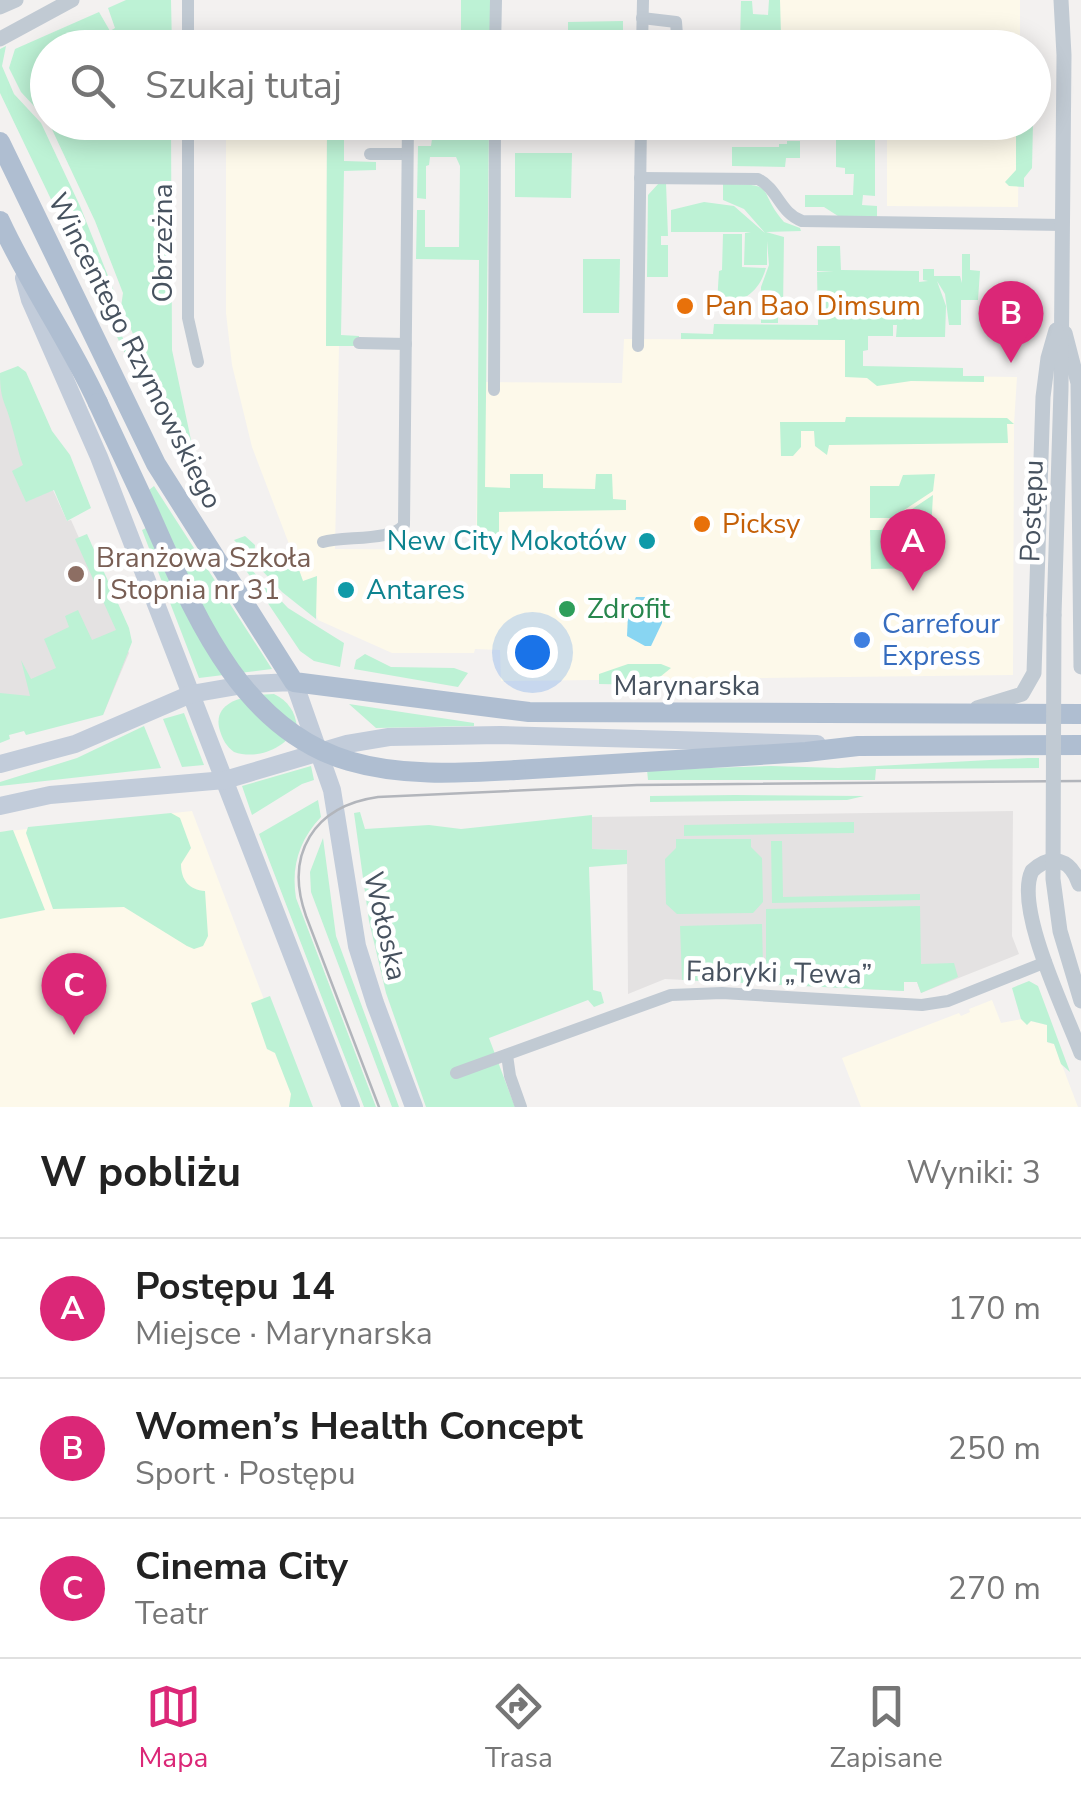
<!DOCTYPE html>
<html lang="pl">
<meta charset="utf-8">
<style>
body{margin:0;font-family:"Nunito Sans",sans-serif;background:#f6f6f6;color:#222}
.you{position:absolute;left:532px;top:652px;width:35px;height:35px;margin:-25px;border:8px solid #fff;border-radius:50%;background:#1a73e8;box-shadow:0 0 0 15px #1a73e833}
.badge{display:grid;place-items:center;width:65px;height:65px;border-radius:50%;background:#db2777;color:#fff;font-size:32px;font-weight:700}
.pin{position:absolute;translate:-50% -82px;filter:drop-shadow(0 2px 5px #0008)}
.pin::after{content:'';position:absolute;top:52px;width:35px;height:30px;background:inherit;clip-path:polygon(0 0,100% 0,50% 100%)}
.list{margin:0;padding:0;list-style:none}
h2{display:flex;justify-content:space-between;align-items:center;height:130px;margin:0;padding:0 40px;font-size:42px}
h2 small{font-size:32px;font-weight:400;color:#767676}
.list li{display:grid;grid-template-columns:65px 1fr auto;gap:30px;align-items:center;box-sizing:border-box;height:140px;padding:0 40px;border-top:2px solid #e0e0e0}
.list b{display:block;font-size:38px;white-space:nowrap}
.list p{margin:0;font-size:32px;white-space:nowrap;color:#767676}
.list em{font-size:32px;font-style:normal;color:#767676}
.icon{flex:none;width:55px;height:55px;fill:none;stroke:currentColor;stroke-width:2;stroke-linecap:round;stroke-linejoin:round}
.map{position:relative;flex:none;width:1081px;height:1107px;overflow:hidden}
.search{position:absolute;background:#fff;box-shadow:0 5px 25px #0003;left:30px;right:30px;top:30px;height:110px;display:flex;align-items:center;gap:25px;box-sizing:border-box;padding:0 35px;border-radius:55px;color:#767676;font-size:38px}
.sheet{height:550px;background:#fff}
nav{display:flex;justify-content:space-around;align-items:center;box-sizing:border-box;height:140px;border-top:2px solid #e0e0e0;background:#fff;font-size:28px;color:#767676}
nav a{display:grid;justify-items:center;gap:5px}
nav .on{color:#db2777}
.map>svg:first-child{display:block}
.commercial{fill:#fdf9ea}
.education{fill:#e4e2e2}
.green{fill:#bdf2d5}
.water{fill:#88d5f2}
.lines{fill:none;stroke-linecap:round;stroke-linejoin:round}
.minor{stroke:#c1cad3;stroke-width:12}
.tertiary{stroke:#c1cad3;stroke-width:15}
.secondary{stroke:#c2ccda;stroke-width:18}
.primary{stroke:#afbed1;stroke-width:20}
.tram{stroke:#b2b5bb;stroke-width:2.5}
.tertiary-bridge{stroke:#c1cad3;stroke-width:15}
.primary-bridge{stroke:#afbed1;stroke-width:20}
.food-dot{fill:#e8710a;stroke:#fff;stroke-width:4}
.culture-dot{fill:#0f9aa8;stroke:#fff;stroke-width:4}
.education-dot{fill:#8d6e63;stroke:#fff;stroke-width:4}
.leisure-dot{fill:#2e9e5b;stroke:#fff;stroke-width:4}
.shop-dot{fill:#3f7fe0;stroke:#fff;stroke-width:4}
.labels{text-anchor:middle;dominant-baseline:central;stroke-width:9;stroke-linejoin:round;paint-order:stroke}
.street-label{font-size:28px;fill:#47525f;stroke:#fff}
.food-label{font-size:28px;fill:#c56008;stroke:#fff;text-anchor:start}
.culture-label{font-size:28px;fill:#0d838f;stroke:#fff;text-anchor:end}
.education-label{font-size:28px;fill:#785e54;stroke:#fff;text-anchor:start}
.leisure-label{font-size:28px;fill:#27864d;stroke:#fff;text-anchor:start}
.shop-label{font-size:28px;fill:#366cbe;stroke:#fff;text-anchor:start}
</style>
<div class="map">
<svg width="1081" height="1107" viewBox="0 0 1081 1107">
<rect width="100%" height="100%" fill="#f3f1f0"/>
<g class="commercial">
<path d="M 780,0 L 1020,0 L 1020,47 L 883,47 L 864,34 L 780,35 Z"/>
<path d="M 887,123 L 1019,123 L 1018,207 L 887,206 Z"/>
<path d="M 226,126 L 327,127 L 326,345 L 339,346 L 335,549 L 476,550 L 478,382 L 622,383 L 624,339 L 845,340 L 846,375 L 1017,377 L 1014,424 L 1013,675 L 501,681 L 500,650 L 475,649 L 474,653 L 392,653 L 318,620 L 252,447 L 232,365 L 226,313 Z"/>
<path d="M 192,811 L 305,1107 L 0,1107 L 0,832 Z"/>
<path d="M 992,1000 L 1001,1023 L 1022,1019 L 1047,1025 L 1048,1043 L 1054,1044 L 1078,1107 L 861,1107 L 842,1058 L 959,1013 L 961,1016 L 970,1012 L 969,1009 Z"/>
</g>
<g class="education">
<path d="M 0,373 L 67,521 L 71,520 L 79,538 L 76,539 L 129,653 L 103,715 L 0,715 Z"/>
<path d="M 1013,811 L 1012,936 L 1019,954 L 921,993 L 917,982 L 904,982 L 904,991 L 665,979 L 628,994 L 627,850 L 592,849 L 592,817 Z"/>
</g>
<g class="green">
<path d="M 126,0 L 171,0 L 172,47 L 48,48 L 47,120 L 21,92 L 9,68 L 15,49 L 99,12 L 110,31 L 115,28 L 108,8 Z"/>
<path d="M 461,0 L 490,0 L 490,47 L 461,48 Z"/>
<path d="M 769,0 L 780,0 L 781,35 L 864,34 L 883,47 L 775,48 L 775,43 L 740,43 L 741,1 L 752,1 L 753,14 L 768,15 Z"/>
<path d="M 623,21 L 623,47 L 568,47 L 568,22 Z"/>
<path d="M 6,46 L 2,66 L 14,94 L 41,123 L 80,206 L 114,291 L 112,315 L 147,389 L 143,391 L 0,93 L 0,49 Z"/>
<path d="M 49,123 L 171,123 L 172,350 L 191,440 L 205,488 L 198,484 L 164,422 L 169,419 L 163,404 L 157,406 L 158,390 L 121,307 L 123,293 L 95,221 Z"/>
<path d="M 327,123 L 344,123 L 344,161 L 376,162 L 376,170 L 344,171 L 341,335 L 359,336 L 359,346 L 326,346 Z"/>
<path d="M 415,123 L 489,123 L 485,487 L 510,488 L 510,474 L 543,474 L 543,488 L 595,489 L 596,474 L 612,474 L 613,499 L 626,500 L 626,510 L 499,512 L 499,534 L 477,534 L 479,260 L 416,259 L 417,210 L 425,210 L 425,247 L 459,247 L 460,166 L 456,157 L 430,157 L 429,165 L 426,166 L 426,199 L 417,198 L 418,146 L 431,146 L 432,139 L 415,138 Z"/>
<path d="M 832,123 L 875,123 L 875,196 L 863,195 L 862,205 L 877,206 L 877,218 L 838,216 L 824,207 L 805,207 L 805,195 L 853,195 L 854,174 L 845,174 L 845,168 L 836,167 L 836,136 L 832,135 Z"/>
<path d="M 1016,123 L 1033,123 L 1032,168 L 1024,178 L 1024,187 L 1009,186 L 1005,182 L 1016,170 Z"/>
<path d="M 787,141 L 800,141 L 800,158 L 786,158 L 785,167 L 732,166 L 732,147 L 779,147 L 779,144 L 787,144 Z"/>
<path d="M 515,153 L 572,153 L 571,198 L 515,197 Z"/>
<path d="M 659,183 L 666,183 L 668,236 L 661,236 L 661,245 L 668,245 L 668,277 L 647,277 L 648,195 Z"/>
<path d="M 723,184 C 780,184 755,188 784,222 L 800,228 L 801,231 L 766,232 L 784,237 L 783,309 L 778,310 L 778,323 L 761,323 L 761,287 L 769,265 L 767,241 L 767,265 L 744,265 L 745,233 L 751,232 L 671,232 L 671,210 L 704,202 L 734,206 L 765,233 L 744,209 L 723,200 Z"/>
<path d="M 723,234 L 742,234 L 742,267 L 766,268 C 759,293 742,304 717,303 L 719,271 L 722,270 Z"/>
<path d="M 817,246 L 840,246 L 841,270 L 919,271 L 919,282 L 928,281 L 923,280 L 923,269 L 934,269 L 934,276 L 960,276 L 962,283 L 962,254 L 970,254 L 970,270 L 980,271 L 978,300 L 961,300 L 961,325 L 949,325 L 945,294 L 937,281 L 946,306 L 945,337 L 896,337 L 897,325 L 893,325 L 893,336 L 868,336 L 868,350 L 863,351 L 863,366 L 963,368 L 963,376 L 984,376 L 984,382 L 911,381 L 877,386 L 867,378 L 845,377 L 845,340 L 681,339 L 681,333 L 713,334 L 714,324 L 818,325 L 817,272 L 834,272 L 817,271 Z"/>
<path d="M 583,259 L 620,259 L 619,313 L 583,313 Z"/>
<path d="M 18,366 L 26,372 L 52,431 L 70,455 L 91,508 L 67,521 L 54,490 L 26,502 L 12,471 L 23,465 C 18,452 16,440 12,427 C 6,401 0,403 0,373 Z"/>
<path d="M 846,417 L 1007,418 L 1014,424 L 1007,424 L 1008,443 L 829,445 L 827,455 L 815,446 L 814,431 L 801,431 L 801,447 L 793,456 L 781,456 L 780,422 L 845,422 Z"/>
<path d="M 935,474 L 933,491 L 892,518 L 870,518 L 870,486 L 899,486 L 903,475 Z"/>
<path d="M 154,486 L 272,669 L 199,678 L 142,530 L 163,520 L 149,490 Z"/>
<path d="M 933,495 L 931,531 L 921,546 L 920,568 L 871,569 L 870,530 L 881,530 Z"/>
<path d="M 87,534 L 129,628 L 132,642 L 103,715 L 26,735 L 24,731 L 9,735 L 10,739 L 0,743 L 0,693 L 30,696 L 21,660 L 31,679 L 56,668 L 44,639 L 69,627 L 65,616 L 78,610 L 92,640 L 116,630 L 75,539 Z"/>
<path d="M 245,536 L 255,545 L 254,559 L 285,560 L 286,549 L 294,556 L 303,581 L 317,576 L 316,619 L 282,592 L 234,540 Z"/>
<path d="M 243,561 L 288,608 L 344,643 L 340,667 L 314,661 L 300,651 L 241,563 Z"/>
<path d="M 365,654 L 391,667 L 454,668 L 468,673 L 458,687 L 354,669 L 356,660 Z"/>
<path d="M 628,664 L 661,664 L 671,668 L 650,685 L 599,684 L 599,674 Z"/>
<path d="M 274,694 C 288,701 295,711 297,727 C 285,749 257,760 234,752 C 226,746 223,740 220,731 C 210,698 252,695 274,694 Z"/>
<path d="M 349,704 L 474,723 L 474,726 L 376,728 Z"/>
<path d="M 184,713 L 204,765 L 182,767 L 163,719 Z"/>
<path d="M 144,726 L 161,768 L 0,786 L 0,782 L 77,758 Z"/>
<path d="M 1028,758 L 1039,758 L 1039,768 L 876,769 L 875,780 L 648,780 L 647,770 L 771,766 L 838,768 Z"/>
<path d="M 311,766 L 314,780 L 302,784 L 252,815 L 242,786 Z"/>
<path d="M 735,795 L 864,796 L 847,800 L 650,802 L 650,796 Z"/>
<path d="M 318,800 L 321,817 C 299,840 291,867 296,898 L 376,1107 L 364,1107 L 259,834 Z"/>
<path d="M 360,812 L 365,829 L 429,825 L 461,829 L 592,815 L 592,849 L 627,850 L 627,864 L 589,867 L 593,990 L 601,992 L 604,1003 L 594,1007 L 588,1000 L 489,1038 L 515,1107 L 426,1107 L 386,993 L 369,921 L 354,813 Z"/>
<path d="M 171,813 L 180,818 L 191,848 L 181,864 C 181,880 189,890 205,891 L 208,936 L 203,946 L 194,949 L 187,946 L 124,907 L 53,909 L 26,833 L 28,827 Z"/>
<path d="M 854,822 L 854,833 L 684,836 L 684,825 Z"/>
<path d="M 13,830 L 45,910 L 0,919 L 0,832 Z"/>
<path d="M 323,838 L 336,936 L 399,1107 L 392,1107 L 311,892 L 310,872 Z"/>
<path d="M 676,839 L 751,839 L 751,847 L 762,858 L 763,902 L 753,913 L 677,914 L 666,904 L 665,859 L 676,848 Z"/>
<path d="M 771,841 L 782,841 L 783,897 L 920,894 L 920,900 L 772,903 Z"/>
<path d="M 920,906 L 921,964 L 954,963 L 958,977 L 921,993 L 917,982 L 904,982 L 904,991 L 682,980 L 680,926 L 762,924 L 763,965 L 766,966 L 766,909 Z"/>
<path d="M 1029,981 L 1038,986 L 1070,1072 L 1061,1064 L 1054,1044 L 1047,1042 L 1047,1025 L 1031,1021 L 1027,1025 L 1021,1019 L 1012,988 Z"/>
<path d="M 270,996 L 313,1107 L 289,1107 L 291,1094 L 275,1053 L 267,1049 L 251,1003 Z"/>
</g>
<path class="water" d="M 636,597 L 647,597 L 662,604 L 662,623 L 651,646 L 645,646 L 627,636 L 628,614 Z"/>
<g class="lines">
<g class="minor">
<path d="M 642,18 L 676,22 L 678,48"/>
<path d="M 188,48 L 188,0"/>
<path d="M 495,48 L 496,0"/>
<path d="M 642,48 L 643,0"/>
<path d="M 188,122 L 188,318 L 198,362"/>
<path d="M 370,154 L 407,154"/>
<path d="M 640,178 L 758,179 C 778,189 780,213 802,221 L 1063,225"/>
<path d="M 359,343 L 406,344"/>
<path d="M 638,346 L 641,122"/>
<path d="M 494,390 L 495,122"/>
<path d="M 323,542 C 345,536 393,541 404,525 L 408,122"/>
<path d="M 507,1055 L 510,1076 L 521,1107"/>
<path d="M 456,1073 L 671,995 L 722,993 L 922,1005 L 948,1001 L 1046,962"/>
</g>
<g class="tertiary">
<path d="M 0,7 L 16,0"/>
<path d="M 0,39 L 72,0"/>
<path d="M 1065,333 L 1078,383 L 1081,667"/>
<path d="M 1054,615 L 1061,389 L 1064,55 L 1061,0"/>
<path d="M 977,708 L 1022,694 L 1034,673 L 1043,397 L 1048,358 L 1056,330"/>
<path d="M 1079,884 C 1071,859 1051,853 1032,871 C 1014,908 1066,1013 1081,1053"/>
</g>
<g class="secondary">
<path d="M 24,278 L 30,300 L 99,457 L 351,1107"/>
<path d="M 0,764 L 75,744 L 191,694 L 249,684 L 294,682 L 332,790 L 357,946 L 375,1003 L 414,1107"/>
<path d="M 0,806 L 50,795 L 225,780 L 347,744 L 389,737 L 500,735 L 817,744"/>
</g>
<g class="primary">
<path d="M 0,142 L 156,464 L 294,682 L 529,712 L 1081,714"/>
<path d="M 0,221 C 29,284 69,340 98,403"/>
<path d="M 516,770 L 806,752 L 858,746 L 1081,745"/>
</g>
<path class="tram" d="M 379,1107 L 306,916 C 284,854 314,806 378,797 L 637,785 L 1081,781"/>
<path class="tertiary-bridge" d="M 1054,615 L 1053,879 L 1060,931 L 1081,1001"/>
<path class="primary-bridge" d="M 98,403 C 116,442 135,481 153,521 C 195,615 241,729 349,761 C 403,777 461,773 516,770"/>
</g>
<g class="food-dot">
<circle cx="685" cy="306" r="10"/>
<circle cx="702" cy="524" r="10"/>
</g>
<g class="culture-dot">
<circle cx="647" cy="541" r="10"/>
<circle cx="346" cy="590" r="10"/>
</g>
<circle class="education-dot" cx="76" cy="574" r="10"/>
<circle class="leisure-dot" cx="567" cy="609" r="10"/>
<circle class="shop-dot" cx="862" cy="640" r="10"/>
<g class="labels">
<g class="street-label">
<text transform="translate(163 243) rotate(-90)">Obrzeżna</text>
<text transform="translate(135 351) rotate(63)">Wincentego Rzymowskiego</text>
<text transform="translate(1032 511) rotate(-88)">Postępu</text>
<text x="687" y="686">Marynarska</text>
<text transform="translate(385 926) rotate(77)">Wołoska</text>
<text transform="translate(779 973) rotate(1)">Fabryki „Tewa”</text>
</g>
<g class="food-label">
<text x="705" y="306">Pan Bao Dimsum</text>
<text x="722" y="524">Picksy</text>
</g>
<g class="culture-label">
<text x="627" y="541">New City Mokotów</text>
<text x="366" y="590" text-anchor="start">Antares</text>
</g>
<g class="education-label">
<text x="96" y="558">Branżowa Szkoła<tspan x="96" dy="32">I Stopnia nr 31</tspan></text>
</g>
<g class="leisure-label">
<text x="587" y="609">Zdrofit</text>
</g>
<g class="shop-label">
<text x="882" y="624">Carrefour<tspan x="882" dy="32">Express</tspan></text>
</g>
</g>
</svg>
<div class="you"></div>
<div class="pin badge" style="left:913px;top:591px">A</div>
<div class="pin badge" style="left:1011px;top:363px">B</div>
<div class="pin badge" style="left:74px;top:1035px">C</div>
<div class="search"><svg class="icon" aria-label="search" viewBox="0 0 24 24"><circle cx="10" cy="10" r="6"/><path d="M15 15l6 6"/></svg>Szukaj tutaj</div>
</div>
<section class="sheet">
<h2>W pobliżu<small>Wyniki: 3</small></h2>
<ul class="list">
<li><span class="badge">A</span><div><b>Postępu 14</b><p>Miejsce · Marynarska</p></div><em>170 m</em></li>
<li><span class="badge">B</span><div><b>Women’s Health Concept</b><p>Sport · Postępu</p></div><em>250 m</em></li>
<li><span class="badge">C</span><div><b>Cinema City</b><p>Teatr</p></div><em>270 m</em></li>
</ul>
</section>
<nav>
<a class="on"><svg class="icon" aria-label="map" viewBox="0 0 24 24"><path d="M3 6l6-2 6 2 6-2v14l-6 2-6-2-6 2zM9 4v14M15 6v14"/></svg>Mapa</a>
<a><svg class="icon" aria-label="directions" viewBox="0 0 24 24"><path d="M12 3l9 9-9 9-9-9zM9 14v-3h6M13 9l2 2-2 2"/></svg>Trasa</a>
<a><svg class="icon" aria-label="saved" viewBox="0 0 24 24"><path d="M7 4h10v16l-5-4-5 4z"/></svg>Zapisane</a>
</nav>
